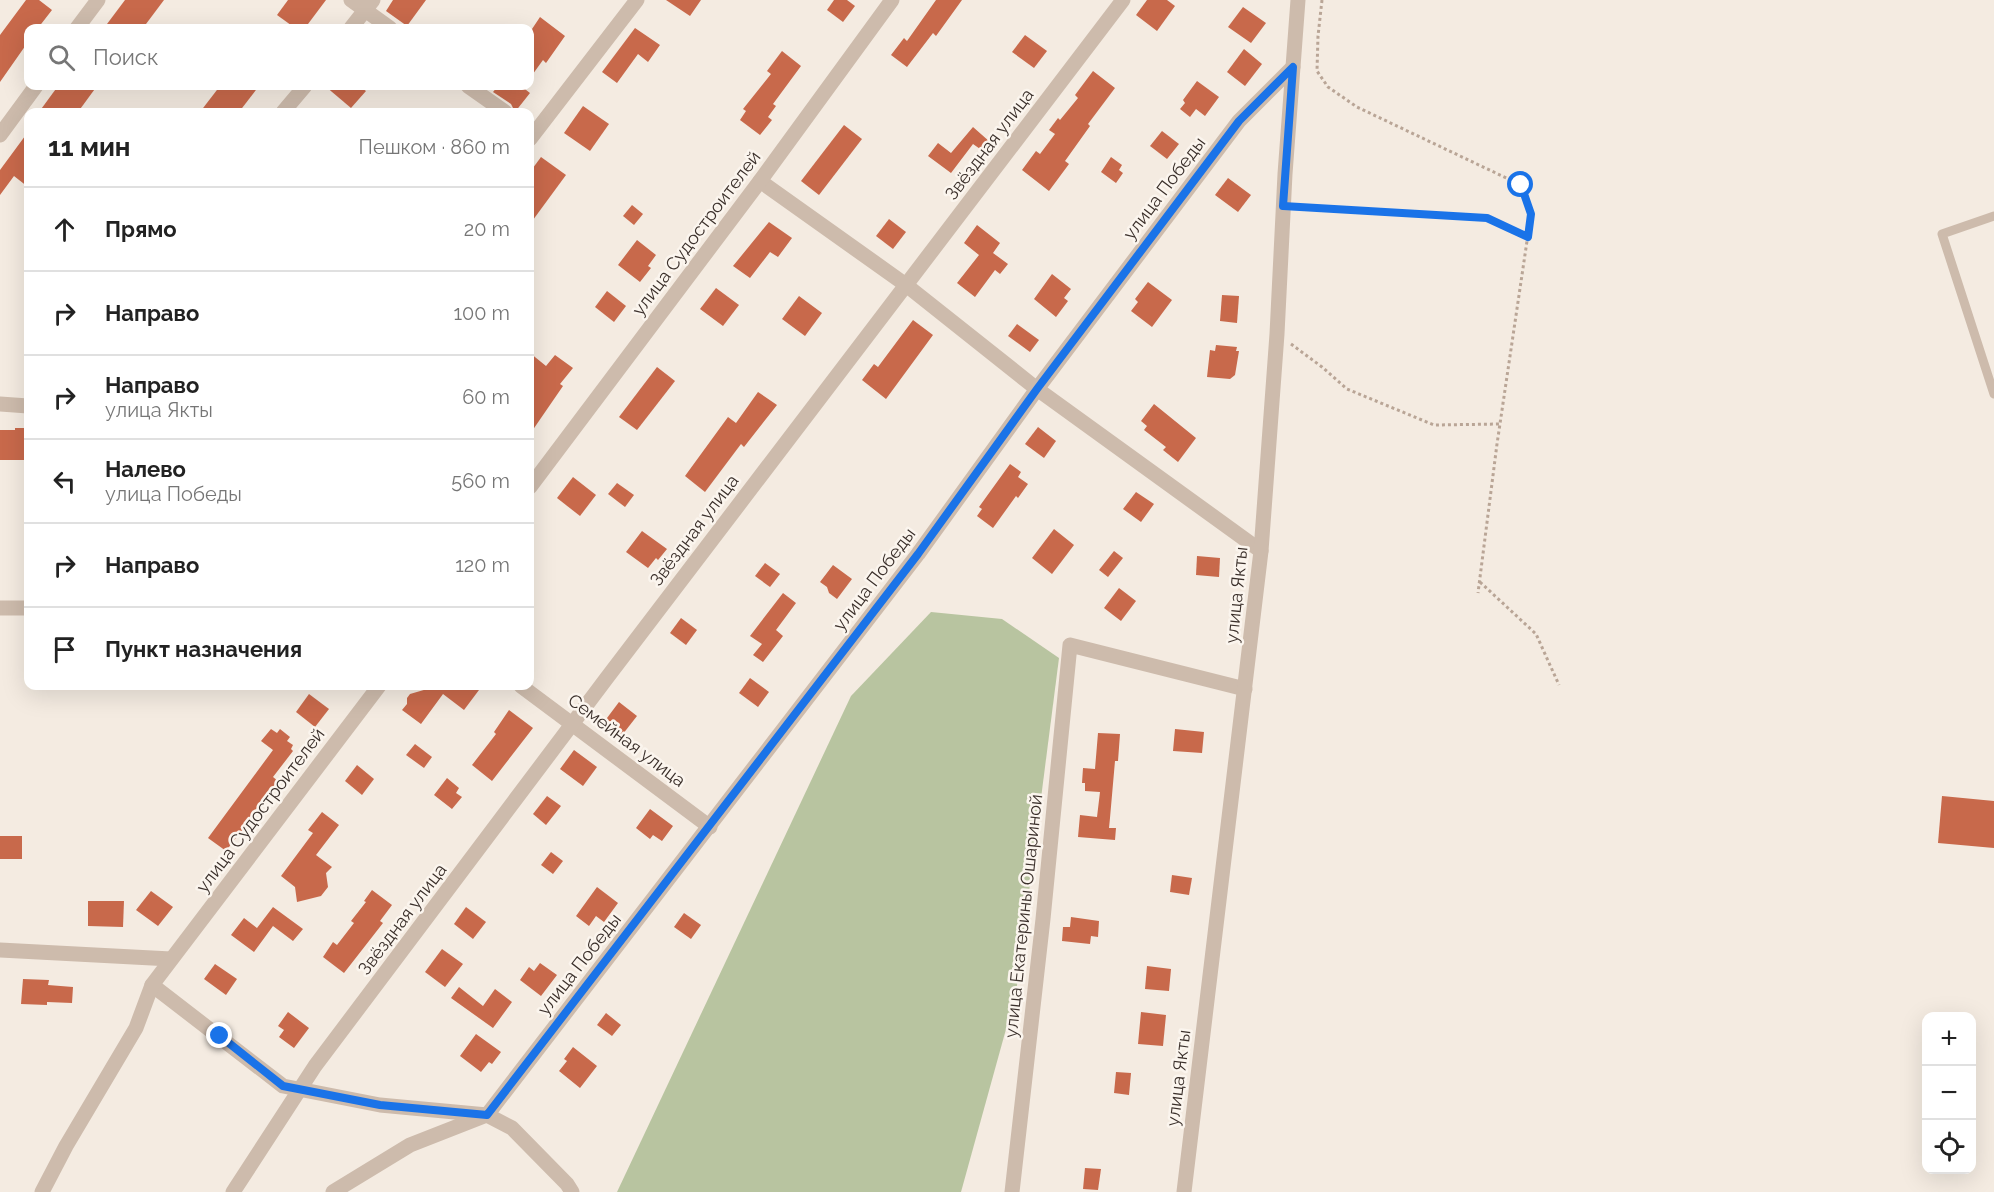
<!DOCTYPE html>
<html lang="ru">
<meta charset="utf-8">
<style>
body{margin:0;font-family:Raleway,sans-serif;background:#f6f6f6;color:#222}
.controls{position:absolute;right:18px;bottom:18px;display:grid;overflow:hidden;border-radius:12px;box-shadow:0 6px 24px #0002}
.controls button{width:54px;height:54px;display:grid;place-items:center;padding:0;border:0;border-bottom:2px solid #e0e0e0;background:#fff;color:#222;font:30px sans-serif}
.stop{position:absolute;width:18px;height:18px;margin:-14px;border:4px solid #1a73e8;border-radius:50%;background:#fff}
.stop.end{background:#1a73e8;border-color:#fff;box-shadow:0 2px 6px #0008}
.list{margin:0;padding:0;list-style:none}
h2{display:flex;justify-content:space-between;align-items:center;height:78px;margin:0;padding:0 24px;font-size:26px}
h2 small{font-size:20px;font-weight:400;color:#767676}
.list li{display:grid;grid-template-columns:39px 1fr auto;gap:18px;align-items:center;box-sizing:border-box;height:84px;padding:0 24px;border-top:2px solid #e0e0e0}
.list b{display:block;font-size:22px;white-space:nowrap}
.list p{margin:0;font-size:20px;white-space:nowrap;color:#767676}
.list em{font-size:20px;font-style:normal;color:#767676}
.icon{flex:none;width:33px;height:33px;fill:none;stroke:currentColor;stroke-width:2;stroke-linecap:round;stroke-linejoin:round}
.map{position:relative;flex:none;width:1994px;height:1192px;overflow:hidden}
.search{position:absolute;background:#fff;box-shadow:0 6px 24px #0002;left:24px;top:24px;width:510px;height:66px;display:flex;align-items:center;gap:15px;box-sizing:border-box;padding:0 21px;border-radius:12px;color:#767676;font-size:22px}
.panel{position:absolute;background:#fff;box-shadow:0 6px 24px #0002;left:24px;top:108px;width:510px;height:582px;border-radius:12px}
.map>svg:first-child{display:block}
.green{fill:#b8c4a0}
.building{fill:#c8694b}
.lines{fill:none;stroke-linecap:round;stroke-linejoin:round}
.path{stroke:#b9a596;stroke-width:3;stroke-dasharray:3 3;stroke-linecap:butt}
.lane{stroke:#cdbbac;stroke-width:9}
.street{stroke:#cdbbac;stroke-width:15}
.route{stroke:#1a73e8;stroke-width:8}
.labels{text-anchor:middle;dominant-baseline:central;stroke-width:5;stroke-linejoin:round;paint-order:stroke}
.street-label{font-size:18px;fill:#3b302b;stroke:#fbf5ee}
</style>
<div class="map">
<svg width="1994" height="1192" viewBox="0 0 1994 1192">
<rect width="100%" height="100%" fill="#f4ebe1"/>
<path class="green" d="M 931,612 L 1002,619 L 1059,658 L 1016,993 L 961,1192 L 617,1192 L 851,696 Z"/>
<g class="building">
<path d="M 26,0 L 39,0 L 52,10 L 38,28 L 28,28 L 28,42 L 0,82 L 0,35 Z"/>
<path d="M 125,0 L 164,0 L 143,28 L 104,28 Z"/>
<path d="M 288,0 L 326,0 L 305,28 L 295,28 L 277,15 Z"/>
<path d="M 393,0 L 426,0 L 407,26 L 386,11 Z"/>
<path d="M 666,0 L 701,0 L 690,16 Z"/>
<path d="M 834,0 L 847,0 L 855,6 L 843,22 L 827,10 Z"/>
<path d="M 936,0 L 962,0 L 936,36 L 933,33 L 907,67 L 891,55 L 904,38 L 907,41 Z"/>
<path d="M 1147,0 L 1167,0 L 1175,6 L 1157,31 L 1136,15 Z"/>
<path d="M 1243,7 L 1266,23 L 1251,43 L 1228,27 Z"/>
<path d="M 540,17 L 565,36 L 546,63 L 543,60 L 530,78 L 530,32 Z"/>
<path d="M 635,28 L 660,45 L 648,62 L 638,54 L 617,83 L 602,72 Z"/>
<path d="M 1025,35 L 1047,51 L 1034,68 L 1012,52 Z"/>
<path d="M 1244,49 L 1262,64 L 1245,86 L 1227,72 Z"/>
<path d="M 782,51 L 801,66 L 773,104 L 776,106 L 768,117 L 772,120 L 760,135 L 740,120 L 746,111 L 743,109 L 771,74 L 767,71 Z"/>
<path d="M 1093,71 L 1115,88 L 1088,124 L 1090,126 L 1065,161 L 1069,164 L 1049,191 L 1022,170 L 1036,151 L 1040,154 L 1055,134 L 1049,130 L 1058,118 L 1060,120 L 1078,98 L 1075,95 Z"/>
<path d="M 1197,81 L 1219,97 L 1205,116 L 1196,109 L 1190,117 L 1180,109 L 1185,103 L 1183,100 Z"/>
<path d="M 58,86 L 97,86 L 78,112 L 39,112 Z"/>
<path d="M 220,86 L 259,86 L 239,112 L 200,112 Z"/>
<path d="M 325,86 L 359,86 L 366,91 L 351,108 Z"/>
<path d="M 498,86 L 521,86 L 530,93 L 515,112 L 511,104 L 493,92 Z"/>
<path d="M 583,106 L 609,124 L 590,151 L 564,133 Z"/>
<path d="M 844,125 L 862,139 L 819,195 L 801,181 Z"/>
<path d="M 973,127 L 990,142 L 983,151 L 973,144 L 951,173 L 928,156 L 938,143 L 951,153 Z"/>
<path d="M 1162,131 L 1179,144 L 1167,159 L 1150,146 Z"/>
<path d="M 28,132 L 28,187 L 14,176 L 0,195 L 0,170 Z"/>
<path d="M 541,157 L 566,175 L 530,224 L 530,172 Z"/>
<path d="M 1111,157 L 1122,165 L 1119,170 L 1123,173 L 1116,183 L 1101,172 Z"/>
<path d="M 1228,178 L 1251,195 L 1238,212 L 1215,195 Z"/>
<path d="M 632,205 L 643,214 L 634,225 L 623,216 Z"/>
<path d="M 889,219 L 906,232 L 893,249 L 876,236 Z"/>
<path d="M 769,222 L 792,238 L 778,257 L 770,252 L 750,278 L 733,266 Z"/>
<path d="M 977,225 L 1000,243 L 993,253 L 1008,264 L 1000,274 L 995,270 L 975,297 L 957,283 L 979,255 L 964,243 Z"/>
<path d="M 637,240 L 656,255 L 648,266 L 651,268 L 640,282 L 618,265 Z"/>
<path d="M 1052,274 L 1071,289 L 1064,298 L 1068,301 L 1056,317 L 1034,299 Z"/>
<path d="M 1148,282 L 1172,300 L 1152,327 L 1131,311 L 1138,302 L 1135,299 Z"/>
<path d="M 716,288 L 739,305 L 723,326 L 700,309 Z"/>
<path d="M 607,291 L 626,306 L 614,322 L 595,307 Z"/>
<path d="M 1222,295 L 1239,296 L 1237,323 L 1220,321 Z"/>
<path d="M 799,296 L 822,313 L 805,336 L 782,319 Z"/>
<path d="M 913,320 L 933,335 L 886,399 L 862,380 L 874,364 L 878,367 Z"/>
<path d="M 1017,324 L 1039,340 L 1030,352 L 1008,336 Z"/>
<path d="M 1216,345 L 1237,347 L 1236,351 L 1239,351 L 1235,375 L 1230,379 L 1207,377 L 1210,350 L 1215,351 Z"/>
<path d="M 530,353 L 546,366 L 555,355 L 573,368 L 560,384 L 563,386 L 530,434 Z"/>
<path d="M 657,367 L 675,381 L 637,430 L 619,417 Z"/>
<path d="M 758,392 L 777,405 L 744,447 L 741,444 L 705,492 L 685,476 L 728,417 L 736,423 Z"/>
<path d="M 1154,404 L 1196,438 L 1178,462 L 1163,450 L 1166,447 L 1144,430 L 1147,426 L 1141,421 Z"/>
<path d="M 1038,427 L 1056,441 L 1044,458 L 1025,444 Z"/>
<path d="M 15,428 L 28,428 L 28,460 L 0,460 L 0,430 L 15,430 Z"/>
<path d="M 1010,464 L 1021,472 L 1018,477 L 1028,484 L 1018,498 L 1016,496 L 993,528 L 977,516 L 982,509 L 979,507 Z"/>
<path d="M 573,477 L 596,495 L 580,516 L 557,498 Z"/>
<path d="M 617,483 L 634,495 L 625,507 L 608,494 Z"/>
<path d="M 1136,492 L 1154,504 L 1141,522 L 1123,509 Z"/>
<path d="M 1054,529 L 1074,545 L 1052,574 L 1032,558 Z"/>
<path d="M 642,531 L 667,549 L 658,560 L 656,558 L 648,568 L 626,552 Z"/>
<path d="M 1114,551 L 1123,558 L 1108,577 L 1099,570 Z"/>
<path d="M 1197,556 L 1220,558 L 1219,577 L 1196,575 Z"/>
<path d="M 765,563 L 780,574 L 770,587 L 755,576 Z"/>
<path d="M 833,565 L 852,579 L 837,599 L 829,593 L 827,587 L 820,582 Z"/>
<path d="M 1119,588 L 1136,601 L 1121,621 L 1104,608 Z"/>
<path d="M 783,593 L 796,603 L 776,630 L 783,636 L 763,662 L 753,655 L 762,644 L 750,636 Z"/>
<path d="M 681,618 L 697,630 L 686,645 L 670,633 Z"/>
<path d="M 750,678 L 769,692 L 758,707 L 739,693 Z"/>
<path d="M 433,686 L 482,686 L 464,710 L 443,694 L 421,724 L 402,710 L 407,704 L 407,698 L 410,694 L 434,687 Z"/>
<path d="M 309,694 L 329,709 L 315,727 L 296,712 Z"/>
<path d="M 619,702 L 637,716 L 619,739 L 601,726 Z"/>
<path d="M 509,710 L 533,728 L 492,781 L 472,765 L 496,734 L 494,732 Z"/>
<path d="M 271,729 L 277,733 L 280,729 L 290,737 L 287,741 L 293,745 L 291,749 L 293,751 L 273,777 L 278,781 L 243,826 L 244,834 L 238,835 L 226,851 L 208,838 L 273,750 L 261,741 Z"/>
<path d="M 1175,729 L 1204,732 L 1202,753 L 1173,751 Z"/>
<path d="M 1098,733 L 1120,734 L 1118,761 L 1115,761 L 1110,818 L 1109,828 L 1116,828 L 1115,840 L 1078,837 L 1080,815 L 1097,817 L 1100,792 L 1085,791 L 1085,783 L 1082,783 L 1083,768 L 1095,769 Z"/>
<path d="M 415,744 L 432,757 L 424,768 L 406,755 Z"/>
<path d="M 574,750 L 597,767 L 583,786 L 560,769 Z"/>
<path d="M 357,765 L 374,779 L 362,795 L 345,781 Z"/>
<path d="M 447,778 L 459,788 L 456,793 L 462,797 L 452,809 L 434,795 Z"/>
<path d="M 547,796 L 561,806 L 546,825 L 533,814 Z"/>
<path d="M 1942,796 L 1994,801 L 1994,848 L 1938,843 Z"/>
<path d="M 650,809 L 673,826 L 662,841 L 653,835 L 650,839 L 636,828 Z"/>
<path d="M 322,812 L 339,825 L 316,855 L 332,867 L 326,873 L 328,887 L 321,896 L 297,902 L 295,887 L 281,876 L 313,833 L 308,830 Z"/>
<rect x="0" y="836" width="22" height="23"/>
<path d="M 551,852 L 563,861 L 553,874 L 541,865 Z"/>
<path d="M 1172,875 L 1192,878 L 1189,895 L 1170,892 Z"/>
<path d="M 597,887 L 618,903 L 604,922 L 596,916 L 589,926 L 576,916 Z"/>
<path d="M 372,890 L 392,905 L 380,921 L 383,923 L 344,973 L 323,957 L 333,942 L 337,945 L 354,923 L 351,921 L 366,902 L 364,901 Z"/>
<path d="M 151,891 L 173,907 L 158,926 L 136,910 Z"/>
<path d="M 88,901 L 124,901 L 123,927 L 88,926 Z"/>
<path d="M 273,907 L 303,929 L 293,941 L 273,926 L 254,952 L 231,935 L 244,918 L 257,928 Z"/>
<path d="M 466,907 L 486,922 L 473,939 L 454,924 Z"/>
<path d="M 684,913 L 701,925 L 691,939 L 674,927 Z"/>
<path d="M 1071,917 L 1099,921 L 1098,937 L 1091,936 L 1090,944 L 1062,941 L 1063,927 L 1070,927 Z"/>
<path d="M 442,949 L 463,964 L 445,987 L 425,972 Z"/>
<path d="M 540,963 L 557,975 L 541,996 L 520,980 L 529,967 L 534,971 Z"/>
<path d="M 215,964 L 237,979 L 226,995 L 204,979 Z"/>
<path d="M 1147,966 L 1171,969 L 1169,991 L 1145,989 Z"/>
<path d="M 23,979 L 49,980 L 48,985 L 73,987 L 72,1003 L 47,1002 L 47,1005 L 21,1004 Z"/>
<path d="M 459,987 L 483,1006 L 495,989 L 512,1002 L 493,1028 L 451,998 Z"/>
<path d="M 288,1012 L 309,1028 L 294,1048 L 279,1037 L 284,1030 L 278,1026 Z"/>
<path d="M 1141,1012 L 1166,1015 L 1163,1046 L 1138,1044 Z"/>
<path d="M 606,1013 L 621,1025 L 612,1036 L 597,1025 Z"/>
<path d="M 476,1034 L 501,1052 L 492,1064 L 489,1062 L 481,1072 L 460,1056 Z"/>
<path d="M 573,1047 L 597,1066 L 580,1088 L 559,1071 L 567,1061 L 564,1059 Z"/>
<path d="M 1116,1072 L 1131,1073 L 1129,1095 L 1114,1093 Z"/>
<path d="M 1085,1168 L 1101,1169 L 1098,1190 L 1083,1189 Z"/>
</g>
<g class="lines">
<g class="path">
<path d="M 1322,0 L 1318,36 L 1317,71 L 1328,87 L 1357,107 L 1521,185 L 1531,214 L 1497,444 L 1478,593"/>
<path d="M 1297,207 L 1487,218 L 1528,237"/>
<path d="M 1291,344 L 1322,367 L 1347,389 L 1434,425 L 1500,424"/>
<path d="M 1480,582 L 1536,634 L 1559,685"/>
</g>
<path class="lane" d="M 1994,216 L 1942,234 L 1994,394"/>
<g class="street">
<path d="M 351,0 L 390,28"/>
<path d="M 77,28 L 98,0"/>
<path d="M 351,28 L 373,0"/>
<path d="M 468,86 L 505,112"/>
<path d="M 283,112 L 305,86"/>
<path d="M 0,135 L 36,86"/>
<path d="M 530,139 L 637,0"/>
<path d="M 760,181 L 906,285 L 1037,389 L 1261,551"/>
<path d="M 0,404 L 28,406"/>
<path d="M 530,487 L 760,181 L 892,0"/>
<path d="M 0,608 L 28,608"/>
<path d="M 521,686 L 710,827"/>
<path d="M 0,950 L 171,959"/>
<path d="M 152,985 L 283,1086 L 380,1105 L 487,1115 L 512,1128 L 567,1184 L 572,1192"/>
<path d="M 487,1115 L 918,554 L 1037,389 L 1239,121 L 1293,67"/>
<path d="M 42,1192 L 66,1146 L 136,1028 L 152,985 L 379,686"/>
<path d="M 233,1192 L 315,1066 L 606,679 L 1123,0"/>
<path d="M 333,1192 L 410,1145 L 484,1116"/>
<path d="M 1012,1192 L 1043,919 L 1070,645 L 1245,689"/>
<path d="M 1184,1192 L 1261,551 L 1277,334 L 1285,174 L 1298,0"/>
</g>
</g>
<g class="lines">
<path class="route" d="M 220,1036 L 283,1086 L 380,1105 L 487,1115 L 918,554 L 1037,389 L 1239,121 L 1293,67 L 1283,206 L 1487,218 L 1528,237 L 1531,214 L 1521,185"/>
</g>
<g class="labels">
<g class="street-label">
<text transform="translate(989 144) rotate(-53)">Звёздная улица</text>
<text transform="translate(1164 188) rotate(-53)">улица Победы</text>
<text transform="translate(696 233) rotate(-53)">улица Судостроителей</text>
<text transform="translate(694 530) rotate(-53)">Звёздная улица</text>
<text transform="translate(874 579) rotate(-53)">улица Победы</text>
<text transform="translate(1236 595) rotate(-84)">улица Якты</text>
<text transform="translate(627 740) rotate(37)">Семейная улица</text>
<text transform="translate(260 810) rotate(-53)">улица Судостроителей</text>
<text transform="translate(1023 916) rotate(-84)">улица Екатерины Ошариной</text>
<text transform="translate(402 919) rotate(-53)">Звёздная улица</text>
<text transform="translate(579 964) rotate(-52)">улица Победы</text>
<text transform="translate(1178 1078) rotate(-83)">улица Якты</text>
</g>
</g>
</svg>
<div class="controls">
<button>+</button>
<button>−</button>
<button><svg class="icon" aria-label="locate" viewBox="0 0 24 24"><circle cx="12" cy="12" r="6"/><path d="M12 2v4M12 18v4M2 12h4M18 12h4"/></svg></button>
</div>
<div class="stop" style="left:1521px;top:185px"></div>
<div class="stop end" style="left:220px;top:1036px"></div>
<div class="search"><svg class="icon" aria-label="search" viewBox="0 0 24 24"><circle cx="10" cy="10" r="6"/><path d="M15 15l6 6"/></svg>Поиск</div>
<section class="panel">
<h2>11 мин<small>Пешком · 860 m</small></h2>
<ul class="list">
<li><svg class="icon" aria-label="ahead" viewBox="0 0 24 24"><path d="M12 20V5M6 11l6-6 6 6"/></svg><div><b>Прямо</b></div><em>20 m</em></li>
<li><svg class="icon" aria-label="right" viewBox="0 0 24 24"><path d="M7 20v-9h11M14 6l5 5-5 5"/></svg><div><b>Направо</b></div><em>100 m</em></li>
<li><svg class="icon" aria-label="right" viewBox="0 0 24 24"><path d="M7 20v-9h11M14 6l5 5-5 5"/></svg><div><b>Направо</b><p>улица Якты</p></div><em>60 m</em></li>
<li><svg class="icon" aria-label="left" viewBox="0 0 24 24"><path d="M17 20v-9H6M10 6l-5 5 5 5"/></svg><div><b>Налево</b><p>улица Победы</p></div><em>560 m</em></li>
<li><svg class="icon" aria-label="right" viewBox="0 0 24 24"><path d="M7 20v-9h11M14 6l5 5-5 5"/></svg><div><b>Направо</b></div><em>120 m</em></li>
<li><svg class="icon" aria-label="arrive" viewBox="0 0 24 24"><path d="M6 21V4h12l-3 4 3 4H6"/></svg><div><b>Пункт назначения</b></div></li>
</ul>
</section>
</div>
